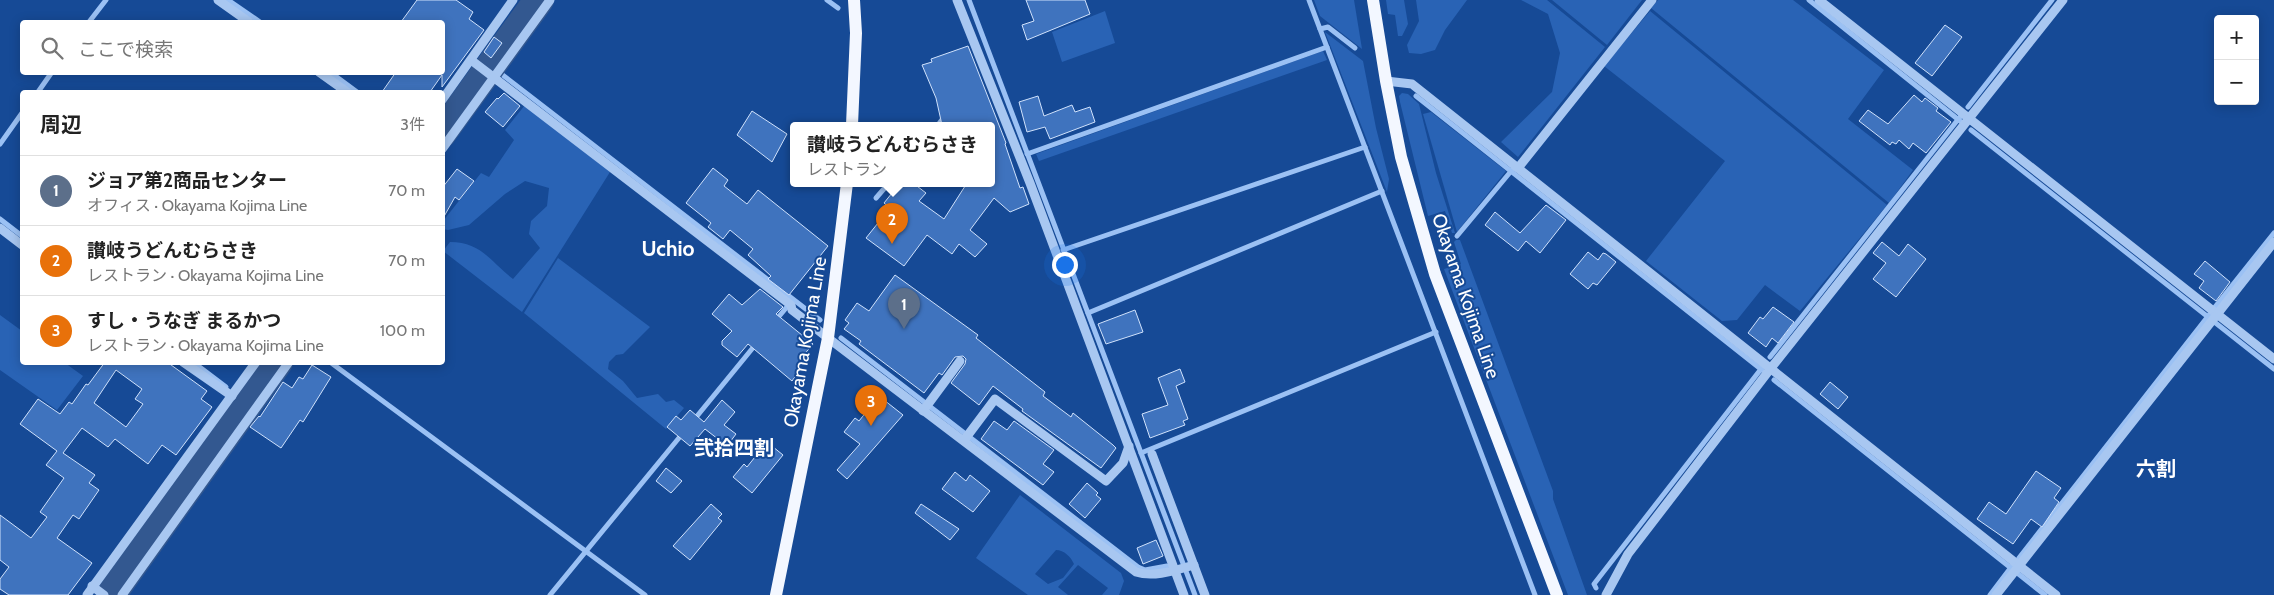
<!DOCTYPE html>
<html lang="ja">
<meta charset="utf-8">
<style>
body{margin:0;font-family:Cabin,"Noto Sans JP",sans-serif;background:#f6f6f6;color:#222}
.controls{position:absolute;right:15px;top:15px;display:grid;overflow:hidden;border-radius:5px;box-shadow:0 2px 12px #0003}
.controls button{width:45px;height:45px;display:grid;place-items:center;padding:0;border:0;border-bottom:1px solid #e0e0e0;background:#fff;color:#222;font:25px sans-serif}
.you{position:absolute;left:1064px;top:264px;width:18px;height:18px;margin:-12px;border:4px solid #fff;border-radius:50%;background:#1a73e8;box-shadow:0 0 0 8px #1a73e833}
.badge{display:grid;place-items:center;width:32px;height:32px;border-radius:50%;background:#857442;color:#fff;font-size:16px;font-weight:700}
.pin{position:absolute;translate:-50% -41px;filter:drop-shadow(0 1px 2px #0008)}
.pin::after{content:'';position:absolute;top:26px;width:18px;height:15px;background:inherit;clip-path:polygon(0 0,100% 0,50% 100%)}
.popup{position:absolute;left:790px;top:122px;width:205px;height:65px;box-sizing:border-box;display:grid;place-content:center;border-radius:5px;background:#fff;filter:drop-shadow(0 1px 4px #0005);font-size:16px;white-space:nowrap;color:#767676}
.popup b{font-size:19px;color:#222}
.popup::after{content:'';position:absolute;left:50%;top:100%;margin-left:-10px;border:10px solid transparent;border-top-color:#fff}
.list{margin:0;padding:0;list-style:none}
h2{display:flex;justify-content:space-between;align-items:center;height:65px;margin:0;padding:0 20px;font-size:21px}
h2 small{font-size:16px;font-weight:400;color:#767676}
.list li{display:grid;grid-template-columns:32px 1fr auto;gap:15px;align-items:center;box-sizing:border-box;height:70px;padding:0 20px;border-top:1px solid #e0e0e0}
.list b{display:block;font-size:19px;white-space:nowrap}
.list p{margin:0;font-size:16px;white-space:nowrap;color:#767676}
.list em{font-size:16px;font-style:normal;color:#767676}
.icon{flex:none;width:28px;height:28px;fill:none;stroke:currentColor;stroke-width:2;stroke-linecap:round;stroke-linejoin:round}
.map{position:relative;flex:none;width:2274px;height:595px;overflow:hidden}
.search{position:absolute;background:#fff;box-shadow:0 2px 12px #0003;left:20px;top:20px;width:425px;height:55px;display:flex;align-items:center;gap:12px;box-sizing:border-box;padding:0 18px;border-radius:5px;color:#767676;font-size:19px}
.panel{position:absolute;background:#fff;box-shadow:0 2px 12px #0003;left:20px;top:90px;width:425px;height:275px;border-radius:5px}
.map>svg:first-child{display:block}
.green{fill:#2963b5;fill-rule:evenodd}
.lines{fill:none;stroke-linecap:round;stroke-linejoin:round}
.stream{stroke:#9bc1f4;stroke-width:5}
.river{stroke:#335890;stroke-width:30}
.building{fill:#3f73be;stroke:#d0e2fc;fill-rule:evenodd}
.minor{stroke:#a8c7f1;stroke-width:9}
.major{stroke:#f3f7ff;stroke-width:12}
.labels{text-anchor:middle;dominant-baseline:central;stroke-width:4;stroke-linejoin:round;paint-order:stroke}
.street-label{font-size:19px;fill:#fff;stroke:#164a96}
.neighbourhood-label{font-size:20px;font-weight:bold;fill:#fff;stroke:#164a96}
.quarter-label{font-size:21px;font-weight:bold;fill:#fff;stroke:#164a96}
</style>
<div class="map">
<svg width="2274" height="595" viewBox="0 0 2274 595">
<rect width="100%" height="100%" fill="#164a96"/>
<g class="green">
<path d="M 1314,0 L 1354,0 L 1362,49 L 1320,16 Z"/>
<path d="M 1386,0 L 1404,0 L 1408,24 L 1402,36 L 1398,36 L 1395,15 L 1388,14 Z"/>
<path d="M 1416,0 L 1467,0 L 1445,30 L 1435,50 L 1421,54 L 1409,53 L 1407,45 L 1419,21 Z"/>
<path d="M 1521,0 L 1547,0 L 1605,47 L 1518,157 L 1501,142 L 1552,92 L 1560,53 L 1548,14 Z"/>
<path d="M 1552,0 L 1642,0 L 1607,45 Z"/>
<path d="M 1658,0 L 1793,0 L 1884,70 L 1848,119 L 1913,170 L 1889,203 L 1651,8 Z"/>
<path d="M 1105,11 L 1115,43 L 1062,62 L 1052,32 Z"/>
<path d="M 1650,11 L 1887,205 L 1800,311 L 1765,285 L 1737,320 L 1722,321 L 1646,261 L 1725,161 L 1604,66 Z"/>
<path d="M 1325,32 L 1363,61 L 1376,128 L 1389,179 L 1387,192 Z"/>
<path d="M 1323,51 L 1327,60 L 1039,161 L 1036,154 Z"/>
<path d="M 1402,93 L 1408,94 L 1419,104 L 1436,173 L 1455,233 L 1452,233 L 1445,211 L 1428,216 L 1400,102 L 1399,96 Z"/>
<path d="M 449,97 L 457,102 L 443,123 L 443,107 Z"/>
<path d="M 525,105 L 610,172 L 522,312 L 443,251 L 450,242 C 481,242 490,261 513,279 L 540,248 L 529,234 L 531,221 L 547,206 L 549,188 L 525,181 L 505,194 L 469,225 L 448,230 L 443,229 L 443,221 L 481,173 L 489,177 L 514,140 L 505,130 Z"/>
<path d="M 1431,112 L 1506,171 L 1457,232 L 1423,114 Z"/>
<path d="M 1456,240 L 1460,240 L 1553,491 L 1553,499 L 1587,595 L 1568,595 L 1444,269 L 1461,264 L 1454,242 Z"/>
<path d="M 558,258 L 650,327 L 623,354 L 616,355 L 609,362 L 608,369 L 623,381 L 637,398 L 658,394 L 666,402 L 674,400 L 684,408 L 666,429 L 524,313 Z"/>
<path d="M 0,315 L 22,331 L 22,362 L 65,363 L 83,376 L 57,410 L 0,370 Z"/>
<path d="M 1020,495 L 1121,573 L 1124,581 L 1119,595 L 1102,595 L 1108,588 L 1078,565 L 1058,587 L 1068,595 L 1028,595 L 976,558 ZM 1056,550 C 1064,550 1071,557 1074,564 L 1063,578 L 1048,584 L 1035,574 Z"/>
</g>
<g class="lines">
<g class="stream">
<path d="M 228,0 L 260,22"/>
<path d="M 827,0 L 838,8"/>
<path d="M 969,0 L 1195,595"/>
<path d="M 1309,0 L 1535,595"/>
<path d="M 1809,0 L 1960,121"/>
<path d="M 89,22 L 106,0"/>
<path d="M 1320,29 L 1328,27 L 1355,48"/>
<path d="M 491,66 L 820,320"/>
<path d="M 330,72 L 357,92"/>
<path d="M 38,92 L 52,72"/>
<path d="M 1416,96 L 1762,370"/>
<path d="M 1968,107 L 2052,0"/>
<path d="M 938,125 L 944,117"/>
<path d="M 1971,130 L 2274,369"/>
<path d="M 0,144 L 22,113"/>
<path d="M 1027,154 L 1327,47"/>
<path d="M 876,198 L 889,183"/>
<path d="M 0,219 L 22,236"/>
<path d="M 1457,236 L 1512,170"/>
<path d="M 1063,250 L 1365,147"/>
<path d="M 2215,307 L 2274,233"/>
<path d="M 1088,313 L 1382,191"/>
<path d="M 776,320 L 791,302"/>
<path d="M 841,338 L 1138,567 L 1145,570 L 1167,566"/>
<path d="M 1770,357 L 1960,117"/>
<path d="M 193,362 L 226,387"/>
<path d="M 330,362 L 645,595"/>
<path d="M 1774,380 L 2045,595"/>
<path d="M 245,400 L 249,402"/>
<path d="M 693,421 L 756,344"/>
<path d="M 1141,453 L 1436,332"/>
<path d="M 2019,558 L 2209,315"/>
<path d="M 1596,588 L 1594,584 L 1761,369"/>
<path d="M 550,595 L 683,433"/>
<path d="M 1990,595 L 2012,566"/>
</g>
<g class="river">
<path d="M 442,133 L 539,0"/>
<path d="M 111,595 L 278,362"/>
</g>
</g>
<g class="building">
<path d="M 417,0 L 456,0 L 473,12 L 469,19 L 484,30 L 442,87 L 442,75 L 430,92 L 382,92 L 396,72 L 442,72 L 442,22 L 401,22 Z"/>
<path d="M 1026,0 L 1085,0 L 1090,14 L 1027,40 L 1022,25 L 1034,21 Z"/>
<path d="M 1945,25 L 1962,37 L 1932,76 L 1915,63 Z"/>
<path d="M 494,37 L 502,43 L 491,58 L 484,52 Z"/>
<path d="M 968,46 L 1006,143 L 1005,144 L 1020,188 L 1023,187 L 1029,204 L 1010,212 L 994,198 L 970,230 L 987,244 L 975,257 L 959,244 L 952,254 L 927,235 L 904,266 L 866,238 L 890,208 L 884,203 L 900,183 L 913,183 L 926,193 L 919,201 L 944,219 L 967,183 L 991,183 L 991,125 L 942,125 L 936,98 L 922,65 L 932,62 L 931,59 Z"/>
<path d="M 504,93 L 520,106 L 503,127 L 485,112 L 497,98 L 498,99 Z"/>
<path d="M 1914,95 L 1922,102 L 1925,98 L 1938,108 L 1936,111 L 1951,122 L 1926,153 L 1913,143 L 1909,149 L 1899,140 L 1896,144 L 1892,142 L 1890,145 L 1859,121 L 1868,110 L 1888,124 Z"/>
<path d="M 1038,96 L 1044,116 L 1072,105 L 1075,112 L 1090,107 L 1095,122 L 1050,139 L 1045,127 L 1027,132 L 1019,102 Z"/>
<path d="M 752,111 L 787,134 L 772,162 L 737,135 Z"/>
<path d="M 713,168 L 728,180 L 724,186 L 747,204 L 758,190 L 828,246 L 789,295 L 768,279 L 771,276 L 748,255 L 753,249 L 730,230 L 723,239 L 708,227 L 711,223 L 686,203 Z"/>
<path d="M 457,169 L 474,181 L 459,200 L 455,197 L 442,220 L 442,188 Z"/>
<path d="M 1546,205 L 1566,220 L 1540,253 L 1526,241 L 1518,251 L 1485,225 L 1495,212 L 1520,233 Z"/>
<path d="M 1882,242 L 1899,256 L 1908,244 L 1926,259 L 1896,297 L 1873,279 L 1886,263 L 1873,253 Z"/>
<path d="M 1588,252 L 1598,260 L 1603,253 L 1606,254 L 1616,262 L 1597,285 L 1593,283 L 1588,289 L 1570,274 Z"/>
<path d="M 2205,261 L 2230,282 L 2216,301 L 2199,288 L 2204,281 L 2194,274 Z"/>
<path d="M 895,275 L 978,335 L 976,338 L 1045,392 L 1043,396 L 1071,417 L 1073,413 L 1113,445 L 1116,448 L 1101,468 L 1022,411 L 1023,409 L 993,386 L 979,405 L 951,383 L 965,364 L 966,359 L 963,356 L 955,357 L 942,375 L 939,373 L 924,393 L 859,344 L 861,341 L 844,329 L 849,323 L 845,320 L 857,303 L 869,311 Z"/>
<path d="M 760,289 L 783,307 L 776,314 L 813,344 L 798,362 L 801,364 L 798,368 L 800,370 L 792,381 L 748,344 L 737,357 L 722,345 L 722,341 L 732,331 L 712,314 L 729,294 L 742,305 Z"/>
<path d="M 1773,307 L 1794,322 L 1778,343 L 1772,338 L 1766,347 L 1748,333 L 1760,317 L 1763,319 Z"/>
<path d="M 1135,310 L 1143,332 L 1106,344 L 1098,324 Z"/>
<path d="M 105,362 L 167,362 L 207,391 L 201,399 L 212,407 L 176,455 L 162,445 L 148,464 L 115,439 L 108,447 L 82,428 L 63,453 L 95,475 L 89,483 L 99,490 L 79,519 L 73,515 L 57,538 L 92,563 L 68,595 L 9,595 L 0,589 L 0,579 L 9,567 L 0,560 L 0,515 L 31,538 L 47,517 L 40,512 L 64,478 L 46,465 L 57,451 L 20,424 L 38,399 L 60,414 L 69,402 L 72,404 L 86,384 L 88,385 ZM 116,370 L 142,389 L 135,399 L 143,404 L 126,427 L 94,403 Z"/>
<path d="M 312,365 L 331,377 L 303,422 L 300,420 L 281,448 L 250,427 L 259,416 L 260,417 L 283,382 L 292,388 L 299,377 L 303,379 Z"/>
<path d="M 1180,369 L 1185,382 L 1176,386 L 1188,419 L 1183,421 L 1185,425 L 1150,438 L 1142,414 L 1168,405 L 1158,378 Z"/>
<path d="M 1830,382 L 1848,397 L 1838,409 L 1820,394 Z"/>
<path d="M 879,396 L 903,415 L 847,479 L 837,470 L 860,444 L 844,432 L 855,418 L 859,421 Z"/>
<path d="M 722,400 L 735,412 L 724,425 L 736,434 L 727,446 L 705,429 L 690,446 L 667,427 L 676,416 L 681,420 L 690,410 L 704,422 Z"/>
<path d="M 994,421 L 1007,430 L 1014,421 L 1054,450 L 1043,464 L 1054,472 L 1043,485 L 981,439 Z"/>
<path d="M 767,442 L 783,455 L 752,493 L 733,477 L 744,464 L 747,467 Z"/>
<path d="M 666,468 L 682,481 L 671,493 L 656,481 Z"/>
<path d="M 2036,471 L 2061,488 L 2054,498 L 2059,502 L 2042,527 L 2031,519 L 2013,544 L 1977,519 L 1989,502 L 2006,514 Z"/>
<path d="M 955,472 L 966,481 L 970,475 L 990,491 L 973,512 L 942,489 Z"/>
<path d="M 1087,483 L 1098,493 L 1096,495 L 1101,499 L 1085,518 L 1069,504 Z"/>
<path d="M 711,504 L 722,514 L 718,518 L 722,521 L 690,560 L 673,546 Z"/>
<path d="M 921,504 L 959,529 L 950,540 L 915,513 Z"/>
<path d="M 1156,540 L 1163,556 L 1143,564 L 1137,548 Z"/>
</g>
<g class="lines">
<g class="minor">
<path d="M 218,0 L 249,22"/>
<path d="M 957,0 L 1030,183 L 1184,595"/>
<path d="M 1819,0 L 2274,359"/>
<path d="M 471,60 L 787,302 L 791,305 L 792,310 L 828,338 L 1136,572 C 1154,578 1176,570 1194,565"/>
<path d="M 319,72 L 347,92"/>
<path d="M 1386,81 L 1412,84 L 2056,595"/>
<path d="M 442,100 L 513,0"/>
<path d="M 442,149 L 550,0"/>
<path d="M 1518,168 L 1652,0"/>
<path d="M 0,228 L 22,245"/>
<path d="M 183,362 L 232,396"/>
<path d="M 923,411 L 960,361"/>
<path d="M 965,439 L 995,399 L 1106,481 L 1123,463 L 1129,446"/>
<path d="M 1152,454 L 1205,595"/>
<path d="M 92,586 L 104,595"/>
<path d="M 87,595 L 256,362"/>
<path d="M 122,595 L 289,362"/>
<path d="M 1606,595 L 1628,554 L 1771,368 L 2063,0"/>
<path d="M 1996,595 L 2274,242"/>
</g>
<g class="major">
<path d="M 1373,0 L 1386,81 L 1401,157 L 1435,274 L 1557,595"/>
<path d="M 852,125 L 856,33 L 854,0"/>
<path d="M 776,595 L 828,338 L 847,183"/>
</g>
</g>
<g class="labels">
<g class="street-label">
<text transform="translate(1466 296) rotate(71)">Okayama Kojima Line</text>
<text transform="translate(805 342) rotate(-80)">Okayama Kojima Line</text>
</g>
<g class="neighbourhood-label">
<text x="734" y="448">弐拾四割</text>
<text x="2156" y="469">六割</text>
</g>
<g class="quarter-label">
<text x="668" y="248">Uchio</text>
</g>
</g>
</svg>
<div class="controls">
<button>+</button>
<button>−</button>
</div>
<div class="you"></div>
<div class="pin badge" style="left:904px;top:329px;background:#5c6f8a">1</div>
<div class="pin badge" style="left:892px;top:244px;background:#e8710a">2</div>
<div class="popup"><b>讃岐うどんむらさき</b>レストラン</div>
<div class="pin badge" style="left:871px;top:426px;background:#e8710a">3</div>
<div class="search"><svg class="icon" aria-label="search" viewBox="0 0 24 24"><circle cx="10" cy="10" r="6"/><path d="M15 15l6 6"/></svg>ここで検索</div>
<section class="panel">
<h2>周辺<small>3件</small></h2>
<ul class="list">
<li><span class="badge" style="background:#5c6f8a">1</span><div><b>ジョア第2商品センター</b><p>オフィス · Okayama Kojima Line</p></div><em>70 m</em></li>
<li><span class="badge" style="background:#e8710a">2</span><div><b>讃岐うどんむらさき</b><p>レストラン · Okayama Kojima Line</p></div><em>70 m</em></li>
<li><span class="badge" style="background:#e8710a">3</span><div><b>すし・うなぎ まるかつ</b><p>レストラン · Okayama Kojima Line</p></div><em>100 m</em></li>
</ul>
</section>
</div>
